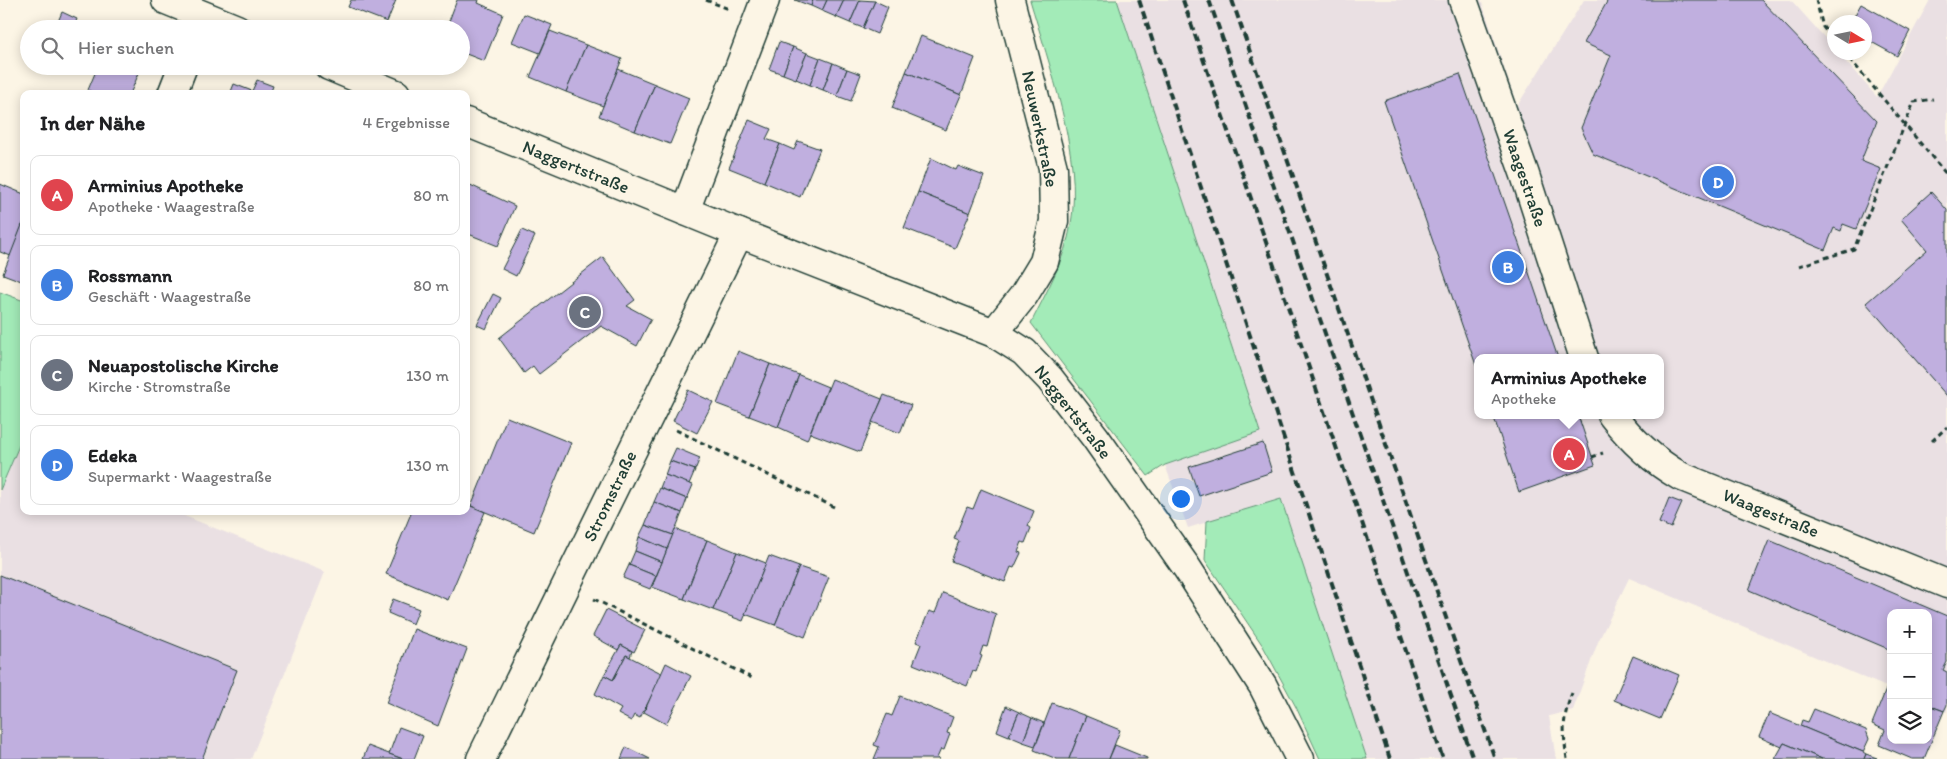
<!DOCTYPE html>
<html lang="de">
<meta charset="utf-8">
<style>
body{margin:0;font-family:Itim,sans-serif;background:#f2f2f2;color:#202124}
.controls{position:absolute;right:15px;bottom:15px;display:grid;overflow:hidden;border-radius:10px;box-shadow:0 2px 12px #0003}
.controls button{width:45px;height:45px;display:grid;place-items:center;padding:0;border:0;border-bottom:1px solid #e0e0e0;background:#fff;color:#202124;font:25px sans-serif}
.compass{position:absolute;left:1827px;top:15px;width:45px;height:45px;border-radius:50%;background:#fff;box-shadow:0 2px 12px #0003;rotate:100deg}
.you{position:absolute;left:1180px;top:498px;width:18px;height:18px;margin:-12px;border:4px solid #fff;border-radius:50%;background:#1a73e8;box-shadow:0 0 0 8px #1a73e833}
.badge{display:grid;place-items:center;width:32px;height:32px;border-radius:50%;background:#d1495b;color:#fff;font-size:16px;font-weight:700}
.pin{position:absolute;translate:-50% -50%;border:2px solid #fff;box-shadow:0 1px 5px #0006}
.popup{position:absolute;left:1474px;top:354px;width:190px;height:65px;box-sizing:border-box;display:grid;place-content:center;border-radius:10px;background:#fff;filter:drop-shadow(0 1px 4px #0005);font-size:16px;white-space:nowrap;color:#757577}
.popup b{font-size:19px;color:#202124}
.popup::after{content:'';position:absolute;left:50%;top:100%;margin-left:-10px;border:10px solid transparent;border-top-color:#fff}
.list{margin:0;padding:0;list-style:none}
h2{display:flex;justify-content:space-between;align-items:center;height:65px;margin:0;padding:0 20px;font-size:21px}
h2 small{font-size:16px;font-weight:400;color:#757577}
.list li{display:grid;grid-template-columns:32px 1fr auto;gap:15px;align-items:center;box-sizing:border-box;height:80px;margin:0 10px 10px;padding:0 10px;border:1px solid #e0e0e0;border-radius:10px}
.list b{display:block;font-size:19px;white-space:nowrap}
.list p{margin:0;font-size:16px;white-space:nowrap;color:#757577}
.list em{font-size:16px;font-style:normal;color:#757577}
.icon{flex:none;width:28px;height:28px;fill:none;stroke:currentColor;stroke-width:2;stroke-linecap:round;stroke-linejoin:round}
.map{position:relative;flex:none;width:1947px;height:759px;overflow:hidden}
.search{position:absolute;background:#fff;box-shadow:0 2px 12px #0003;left:20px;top:20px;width:450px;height:55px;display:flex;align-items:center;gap:12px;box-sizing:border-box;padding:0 18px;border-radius:28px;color:#757577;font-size:19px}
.panel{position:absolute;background:#fff;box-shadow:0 2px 12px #0003;left:20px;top:90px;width:450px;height:425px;border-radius:10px}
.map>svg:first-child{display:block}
.built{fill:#eae0e3;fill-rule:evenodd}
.green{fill:#a3ebb8;stroke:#619476}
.building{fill:#c0afdf;stroke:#1f3d34}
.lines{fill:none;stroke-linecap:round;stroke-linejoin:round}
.minor-casing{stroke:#1f3d34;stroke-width:31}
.path{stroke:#1f3d34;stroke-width:3;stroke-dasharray:5 4;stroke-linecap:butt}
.minor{stroke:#fcf5e5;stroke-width:28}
.rail{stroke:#1f3d34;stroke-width:4;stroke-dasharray:8 4;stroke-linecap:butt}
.labels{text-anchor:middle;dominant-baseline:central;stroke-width:4.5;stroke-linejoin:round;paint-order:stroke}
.street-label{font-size:18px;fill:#1f3d34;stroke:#fcf5e5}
</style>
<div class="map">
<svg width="1947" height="759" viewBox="0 0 1947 759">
<rect width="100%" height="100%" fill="#fcf5e5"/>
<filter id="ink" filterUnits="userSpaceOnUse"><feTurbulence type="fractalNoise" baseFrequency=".02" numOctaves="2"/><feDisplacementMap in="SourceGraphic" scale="10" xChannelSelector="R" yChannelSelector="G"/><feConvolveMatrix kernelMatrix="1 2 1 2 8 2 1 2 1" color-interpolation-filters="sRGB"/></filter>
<g filter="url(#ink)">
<g class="built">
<path d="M 1117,0 L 1481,0 L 1517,106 L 1584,0 L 1791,0 L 1834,48 L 1834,52 L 1838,53 L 1877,97 L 1930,0 L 1947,0 L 1947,712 L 1928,705 L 1928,613 L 1891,613 L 1891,689 L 1629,578 L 1598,642 L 1573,710 L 1549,716 L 1556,759 L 1367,759 L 1281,499 L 1188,528 L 1165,465 L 1260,431 ZM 1478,358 L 1660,358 L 1660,415 L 1478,415 Z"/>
<path d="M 17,450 L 24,453 L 24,511 L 172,511 L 325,572 L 251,759 L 0,759 L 0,490 Z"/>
</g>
<g class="green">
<path d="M 1030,0 L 1117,0 L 1260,432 L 1165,465 L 1148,476 L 1031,323 C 1047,291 1065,259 1071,224 C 1083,158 1049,64 1030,0 Z"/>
<path d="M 0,292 L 24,301 L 24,434 L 0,490 Z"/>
<path d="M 1281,499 L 1367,759 L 1320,759 L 1296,707 L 1263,646 L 1205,560 L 1207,521 Z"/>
</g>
<g class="building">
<path d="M 351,0 L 396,0 L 387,22 L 348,7 Z"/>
<path d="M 457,0 L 479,0 L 478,3 L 503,14 L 484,61 L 461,52 L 461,29 L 446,29 Z"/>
<path d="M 795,0 L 813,0 L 811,6 Z"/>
<path d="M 813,0 L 827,0 L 822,11 L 811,6 Z"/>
<path d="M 827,0 L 844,0 L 836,17 L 822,11 Z"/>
<path d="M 844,0 L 860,0 L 850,23 L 836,17 Z"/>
<path d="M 860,0 L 875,1 L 863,28 L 850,23 Z"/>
<path d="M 1608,0 L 1761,0 L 1877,121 L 1861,161 L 1881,169 L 1856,229 L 1843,224 L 1841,231 L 1834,228 L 1825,250 L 1593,154 L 1581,128 L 1611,55 L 1584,43 Z"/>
<path d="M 875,1 L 888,7 L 877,34 L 863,28 Z"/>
<path d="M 1861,4 L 1910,31 L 1897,56 L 1864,38 L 1864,22 L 1851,22 Z"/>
<path d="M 62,12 L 77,19 L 73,29 L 55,29 Z"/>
<path d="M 524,14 L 552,25 L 540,53 L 512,42 Z"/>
<path d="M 550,31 L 586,45 L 566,92 L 530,77 Z"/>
<path d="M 921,36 L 975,58 L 961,95 L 906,72 Z"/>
<path d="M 779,42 L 793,47 L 783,74 L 769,69 Z"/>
<path d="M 586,45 L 622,59 L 603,106 L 566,92 Z"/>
<path d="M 793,47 L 807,53 L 796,79 L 783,74 Z"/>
<path d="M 807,53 L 820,58 L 810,85 L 796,79 Z"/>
<path d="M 820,58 L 833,63 L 823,90 L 810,85 Z"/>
<path d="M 833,63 L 847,69 L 837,96 L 823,90 Z"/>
<path d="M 98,66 L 142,66 L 130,94 L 96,94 L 88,90 Z"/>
<path d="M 618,69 L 655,84 L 635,131 L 599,116 Z"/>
<path d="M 847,69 L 861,74 L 851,101 L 837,96 Z"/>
<path d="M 906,72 L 961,95 L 946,130 L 892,108 Z"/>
<path d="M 1460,74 L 1526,264 L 1558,358 L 1478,358 L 1478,371 L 1384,101 Z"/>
<path d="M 257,80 L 273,86 L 270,94 L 230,94 L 234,84 L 252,91 Z"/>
<path d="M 655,84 L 689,98 L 670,144 L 635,131 Z"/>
<path d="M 749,120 L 771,129 L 766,139 L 780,144 L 764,182 L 729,168 Z"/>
<path d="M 798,141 L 820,149 L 800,197 L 764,182 L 780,144 L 794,150 Z"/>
<path d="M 931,158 L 956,170 L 958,166 L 984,176 L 970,213 L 918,192 Z"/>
<path d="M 466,183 L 515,206 L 498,246 L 466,233 Z"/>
<path d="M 0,184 L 24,194 L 24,221 L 11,256 L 0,252 Z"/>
<path d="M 918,192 L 970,213 L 955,248 L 904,228 Z"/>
<path d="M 1931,192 L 1947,210 L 1947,396 L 1866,303 L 1927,250 L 1901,219 Z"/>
<path d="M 22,225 L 24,226 L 24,282 L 3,274 Z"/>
<path d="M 522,230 L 535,236 L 516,276 L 502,269 Z"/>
<path d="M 603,257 L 635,300 L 627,306 L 651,319 L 637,346 L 601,326 L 539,374 L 533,366 L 524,373 L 499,338 Z"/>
<path d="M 493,294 L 501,298 L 486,329 L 477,325 Z"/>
<path d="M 738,351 L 770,364 L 749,416 L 717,404 Z"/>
<path d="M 770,364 L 799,375 L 778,427 L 749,416 Z"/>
<path d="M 799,375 L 828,387 L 807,440 L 778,427 Z"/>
<path d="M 832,379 L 882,399 L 860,452 L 810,433 Z"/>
<path d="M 688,390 L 713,402 L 697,433 L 673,421 Z"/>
<path d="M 884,395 L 911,405 L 900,433 L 872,422 Z"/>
<path d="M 1493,415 L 1578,415 L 1595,465 L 1519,492 Z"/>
<path d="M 507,417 L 571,443 L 534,532 L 471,506 Z"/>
<path d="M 1263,443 L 1272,472 L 1199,496 L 1189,467 Z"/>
<path d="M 676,448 L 700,458 L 695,470 L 670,461 Z"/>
<path d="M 670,461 L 695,470 L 689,484 L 665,475 Z"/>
<path d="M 665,475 L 693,485 L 687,499 L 660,488 Z"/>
<path d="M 660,488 L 687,499 L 682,513 L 654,502 Z"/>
<path d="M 981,489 L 1034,511 L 1028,526 L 1031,528 L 1025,543 L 1022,542 L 1018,552 L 1021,553 L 1014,568 L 1011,567 L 1005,582 L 951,561 L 959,541 L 954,539 L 967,507 L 973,509 Z"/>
<path d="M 1669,498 L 1682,503 L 1671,528 L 1659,523 Z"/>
<path d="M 654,502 L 682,513 L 673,535 L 645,525 Z"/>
<path d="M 466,504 L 485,512 L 448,600 L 386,574 L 412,511 L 466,511 Z"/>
<path d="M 645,525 L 673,535 L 667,549 L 639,537 Z"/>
<path d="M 675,529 L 707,540 L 684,599 L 652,587 Z"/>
<path d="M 639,537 L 667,549 L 662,562 L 635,551 Z"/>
<path d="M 707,540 L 737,552 L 713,610 L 684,599 Z"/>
<path d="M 1769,540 L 1947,616 L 1947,662 L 1943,670 L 1947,672 L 1947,705 L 1944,711 L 1928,705 L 1928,613 L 1891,613 L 1891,650 L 1749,590 Z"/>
<path d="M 635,551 L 662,562 L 656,576 L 629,565 Z"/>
<path d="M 737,552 L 766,563 L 743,621 L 713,610 Z"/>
<path d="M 769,556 L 799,567 L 775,625 L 745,614 Z"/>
<path d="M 629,565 L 656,576 L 650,589 L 623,578 Z"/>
<path d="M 799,567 L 829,577 L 805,637 L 775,625 Z"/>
<path d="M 0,575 L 237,670 L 202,759 L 0,759 Z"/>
<path d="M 943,593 L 996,614 L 987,647 L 983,646 L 980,655 L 982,656 L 976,672 L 973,671 L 967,686 L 913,664 L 921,644 L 916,642 L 929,611 L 935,613 Z"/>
<path d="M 393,599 L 419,609 L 413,624 L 388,613 Z"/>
<path d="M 606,610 L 645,630 L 634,652 L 621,645 L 618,650 L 593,636 Z"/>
<path d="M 414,629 L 467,649 L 438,726 L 386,703 Z"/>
<path d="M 621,645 L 632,651 L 630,657 L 626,655 L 613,680 L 604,675 Z"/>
<path d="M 626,655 L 663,674 L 640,718 L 634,715 L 631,721 L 618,714 L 621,709 L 595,694 L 604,675 L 613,680 Z"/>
<path d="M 1633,656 L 1679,675 L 1660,719 L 1614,700 Z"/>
<path d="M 666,663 L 691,676 L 666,724 L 644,712 Z"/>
<path d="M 1891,677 L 1891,689 L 1887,687 Z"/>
<path d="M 1887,687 L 1891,689 L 1891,740 L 1928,740 L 1928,705 L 1944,711 L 1924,759 L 1912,759 L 1879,745 L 1885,730 L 1872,724 Z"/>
<path d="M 900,696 L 953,717 L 947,733 L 950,734 L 944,750 L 941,749 L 937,758 L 939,759 L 874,759 L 879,747 L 874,745 L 887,714 L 892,716 Z"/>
<path d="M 1052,703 L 1086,716 L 1069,759 L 1057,759 L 1034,750 Z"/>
<path d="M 1006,706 L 1019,712 L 1009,736 L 997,731 Z"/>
<path d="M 1814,709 L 1866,730 L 1869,739 L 1863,752 L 1800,726 L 1802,720 L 1808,722 Z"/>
<path d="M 1019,712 L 1032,718 L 1023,742 L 1009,736 Z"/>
<path d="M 1769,713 L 1863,752 L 1866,754 L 1864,759 L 1822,759 L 1784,743 L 1782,747 L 1759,737 Z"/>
<path d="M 1086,716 L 1120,730 L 1109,759 L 1069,759 Z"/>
<path d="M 1032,718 L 1044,723 L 1035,746 L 1023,742 Z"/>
<path d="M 399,727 L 423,736 L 414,759 L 403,759 L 389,754 Z"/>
<path d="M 1784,743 L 1822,759 L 1775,759 Z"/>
<path d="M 1115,745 L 1147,758 L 1147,759 L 1109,759 Z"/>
<path d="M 368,746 L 389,754 L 403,759 L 363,759 Z"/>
<path d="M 626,747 L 650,759 L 621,759 Z"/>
<path d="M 1866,754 L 1877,758 L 1864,759 Z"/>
</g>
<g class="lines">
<g class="minor-casing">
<g id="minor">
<path d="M 166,0 L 237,29"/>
<path d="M 1463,0 L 1525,175 L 1584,358"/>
<path d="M 329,66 L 396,94"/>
<path d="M 172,94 L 183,66"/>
<path d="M 466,122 L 739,233 L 994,333 L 1024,352 L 1050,379 L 1095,437 L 1187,568 L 1263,686 L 1300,759"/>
<path d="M 685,211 L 765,0"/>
<path d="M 994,333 L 1024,295 L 1044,262 L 1054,221 L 1053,168 L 1010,0"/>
<path d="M 1612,415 C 1632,441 1652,460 1680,476 L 1947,584"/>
<path d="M 481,759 L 739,233"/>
</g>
</g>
<g class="path">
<path d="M 706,0 L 729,9"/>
<path d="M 1816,0 L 1823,27 L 1834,41"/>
<path d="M 1844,52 L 1947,175"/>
<path d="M 1799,266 L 1854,249 L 1914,102 L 1933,99"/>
<path d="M 676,430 L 834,507"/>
<path d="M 1932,441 L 1947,427"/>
<path d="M 1592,457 L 1603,453"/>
<path d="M 594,599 L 752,678"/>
<path d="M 1567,759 C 1563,732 1562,719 1572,693"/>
</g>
<use href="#minor" class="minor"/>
<g class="rail">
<path d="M 1139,0 L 1390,759"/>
<path d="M 1183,0 L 1443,759"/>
<path d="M 1209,0 L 1473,759"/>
<path d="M 1232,0 L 1495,759"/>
</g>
</g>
</g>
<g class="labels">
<g class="street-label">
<text transform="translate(1040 129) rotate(78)">Neuwerkstraße</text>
<text transform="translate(576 167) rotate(22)">Naggertstraße</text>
<text transform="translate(1525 178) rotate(71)">Waagestraße</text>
<text transform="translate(1073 412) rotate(52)">Naggertstraße</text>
<text transform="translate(610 496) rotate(-64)">Stromstraße</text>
<text transform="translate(1771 513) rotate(22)">Waagestraße</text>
</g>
</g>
</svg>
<div class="controls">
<button>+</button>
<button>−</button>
<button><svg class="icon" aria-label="layers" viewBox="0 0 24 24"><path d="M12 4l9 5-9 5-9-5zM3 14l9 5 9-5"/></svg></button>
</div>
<svg class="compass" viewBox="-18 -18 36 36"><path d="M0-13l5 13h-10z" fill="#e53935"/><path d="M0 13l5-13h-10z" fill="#757577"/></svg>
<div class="you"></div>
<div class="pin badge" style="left:1569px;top:454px;background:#e0444e">A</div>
<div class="popup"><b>Arminius Apotheke</b>Apotheke</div>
<div class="pin badge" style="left:1508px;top:267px;background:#3f7fe0">B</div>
<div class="pin badge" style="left:585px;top:312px;background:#6b7280">C</div>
<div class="pin badge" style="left:1718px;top:182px;background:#3f7fe0">D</div>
<div class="search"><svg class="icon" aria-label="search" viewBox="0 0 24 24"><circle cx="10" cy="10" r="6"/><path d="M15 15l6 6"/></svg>Hier suchen</div>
<section class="panel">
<h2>In der Nähe<small>4 Ergebnisse</small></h2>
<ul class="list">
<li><span class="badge" style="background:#e0444e">A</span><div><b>Arminius Apotheke</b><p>Apotheke · Waagestraße</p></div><em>80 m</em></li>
<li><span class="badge" style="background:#3f7fe0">B</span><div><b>Rossmann</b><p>Geschäft · Waagestraße</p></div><em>80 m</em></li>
<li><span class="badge" style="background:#6b7280">C</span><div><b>Neuapostolische Kirche</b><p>Kirche · Stromstraße</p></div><em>130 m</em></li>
<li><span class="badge" style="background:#3f7fe0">D</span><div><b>Edeka</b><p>Supermarkt · Waagestraße</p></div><em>130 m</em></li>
</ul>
</section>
</div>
